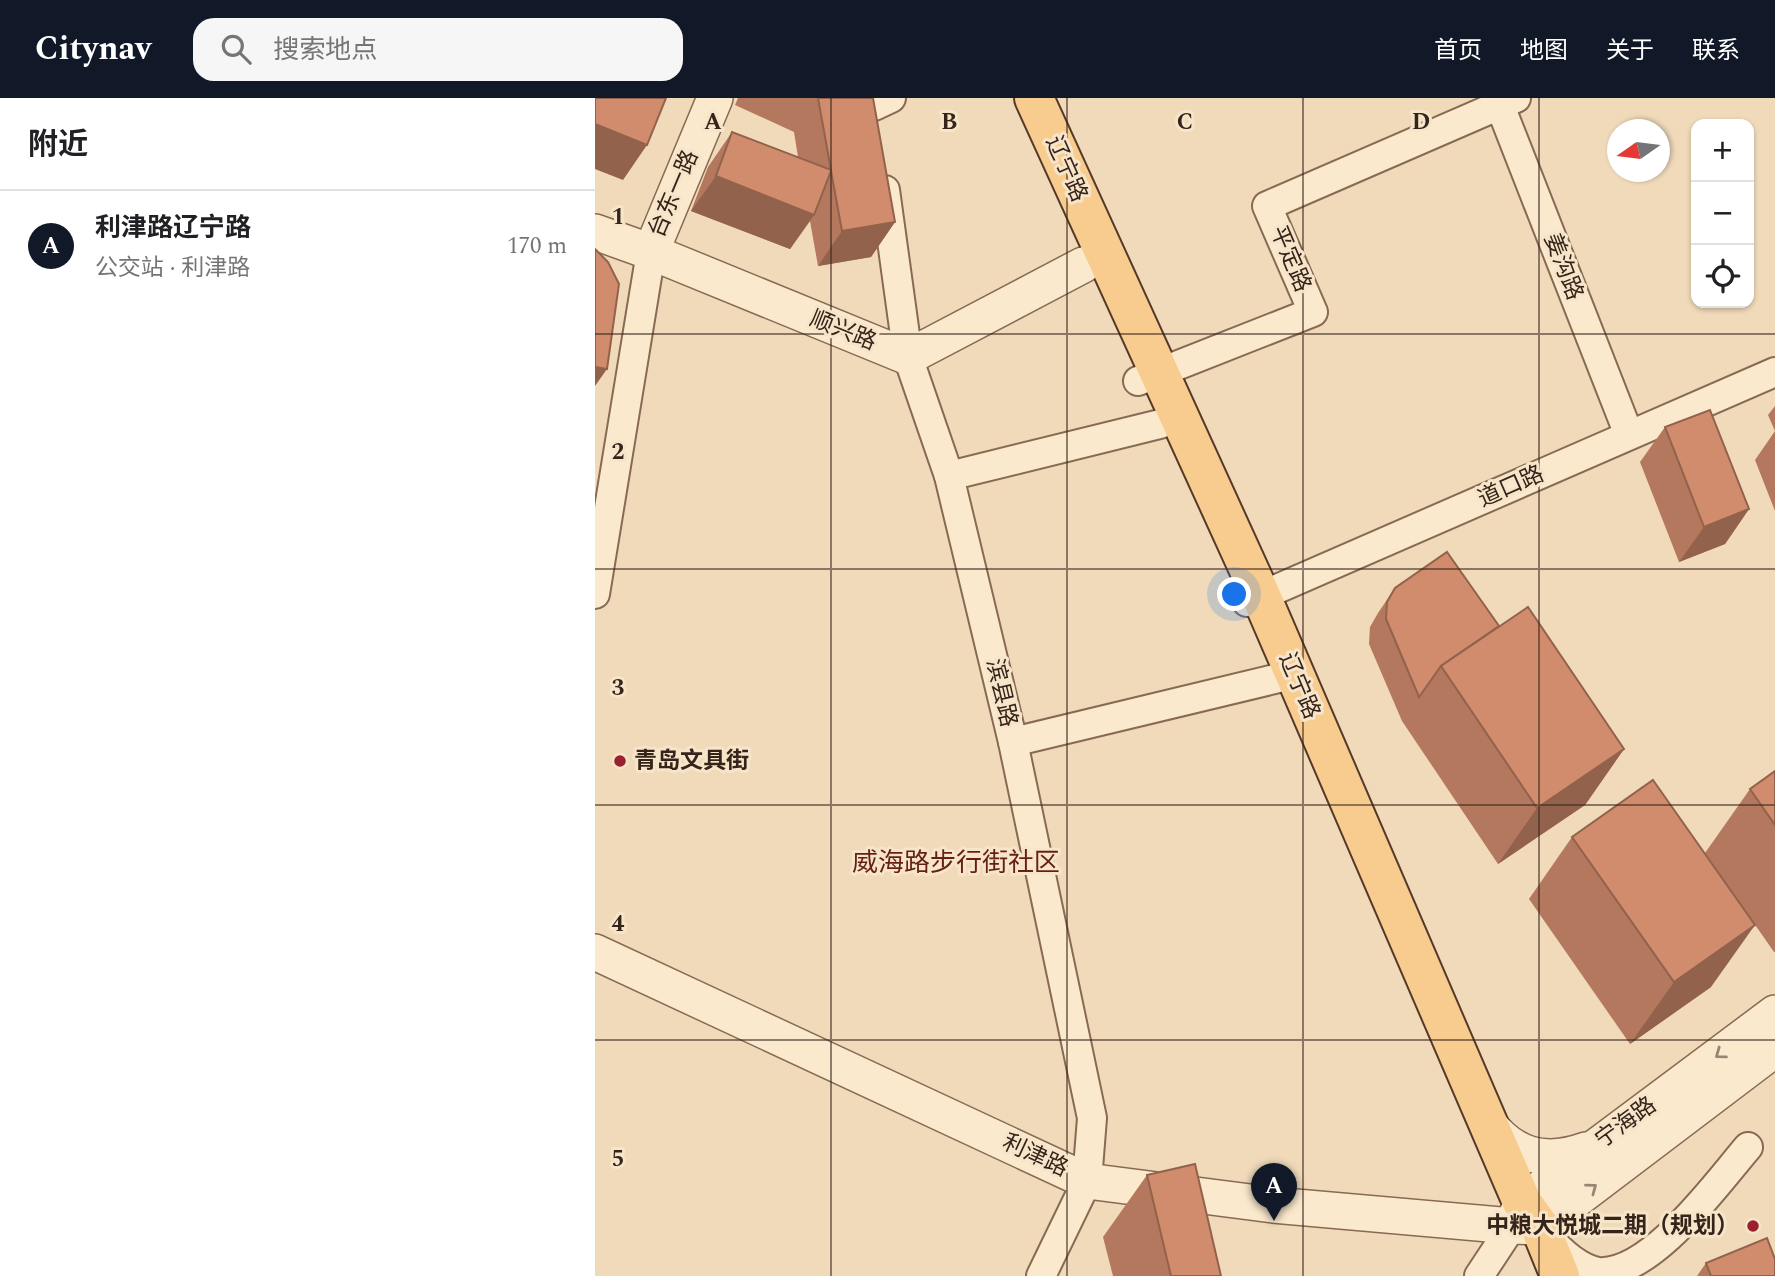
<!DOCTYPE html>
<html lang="zh">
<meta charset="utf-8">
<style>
body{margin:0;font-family:Spectral,"Noto Sans SC",serif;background:#f6f6f6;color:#202124}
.controls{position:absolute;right:21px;top:21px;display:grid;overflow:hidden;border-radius:14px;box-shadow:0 2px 5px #0004}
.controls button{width:63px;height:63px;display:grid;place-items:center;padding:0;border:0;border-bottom:2px solid #e0e0e0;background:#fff;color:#202124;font:35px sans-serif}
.compass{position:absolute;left:1012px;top:21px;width:63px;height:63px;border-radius:50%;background:#fff;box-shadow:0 2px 5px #0004;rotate:256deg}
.you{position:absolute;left:640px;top:497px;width:24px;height:24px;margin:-18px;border:5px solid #fff;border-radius:50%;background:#1a73e8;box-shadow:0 0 0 10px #1a73e833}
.badge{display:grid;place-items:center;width:46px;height:46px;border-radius:50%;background:#111827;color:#fff;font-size:23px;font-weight:700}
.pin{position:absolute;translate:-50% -58px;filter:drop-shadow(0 2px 4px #0008)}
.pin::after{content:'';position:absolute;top:37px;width:24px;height:21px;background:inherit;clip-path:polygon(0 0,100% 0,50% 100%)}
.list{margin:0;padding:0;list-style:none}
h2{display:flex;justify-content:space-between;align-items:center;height:91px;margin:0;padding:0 28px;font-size:30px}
h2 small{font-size:23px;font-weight:400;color:#757577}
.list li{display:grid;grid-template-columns:46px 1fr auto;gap:21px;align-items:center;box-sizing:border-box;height:112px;padding:0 28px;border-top:2px solid #e0e0e0}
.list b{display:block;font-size:26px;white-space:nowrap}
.list p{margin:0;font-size:23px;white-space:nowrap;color:#757577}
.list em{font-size:23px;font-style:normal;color:#757577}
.icon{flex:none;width:38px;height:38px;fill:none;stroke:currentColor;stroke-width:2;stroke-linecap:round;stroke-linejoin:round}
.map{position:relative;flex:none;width:1180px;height:1178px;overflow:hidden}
header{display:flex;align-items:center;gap:42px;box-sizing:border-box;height:98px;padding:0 35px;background:#111827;color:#fff}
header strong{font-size:33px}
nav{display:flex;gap:38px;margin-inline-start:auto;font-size:24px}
.search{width:490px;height:63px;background:#f6f6f6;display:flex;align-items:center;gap:18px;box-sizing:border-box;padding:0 24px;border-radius:21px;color:#757577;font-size:26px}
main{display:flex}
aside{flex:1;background:#fff}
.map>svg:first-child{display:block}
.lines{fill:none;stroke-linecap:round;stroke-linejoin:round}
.minor-casing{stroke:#886a54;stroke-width:32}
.tertiary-casing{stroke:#886a54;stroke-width:38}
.primary-casing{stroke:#553929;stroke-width:42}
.minor{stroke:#fbe9ce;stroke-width:28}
.tertiary{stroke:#fbe9ce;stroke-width:35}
.primary{stroke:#f8cb8e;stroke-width:38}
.wall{fill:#b4785e}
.shaded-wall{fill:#92624c}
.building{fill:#d18c6d;stroke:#92624c;stroke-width:2}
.oneway{stroke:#988674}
.grid{fill:none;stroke:#36241a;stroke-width:2;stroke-opacity:0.55}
.poi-dot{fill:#9a202e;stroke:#f7e5ca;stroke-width:2.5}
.labels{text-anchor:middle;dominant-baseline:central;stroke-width:6;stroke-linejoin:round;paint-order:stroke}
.street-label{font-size:23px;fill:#36241a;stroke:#f7e5ca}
.poi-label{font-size:23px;font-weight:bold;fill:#36241a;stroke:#f7e5ca;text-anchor:start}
.quarter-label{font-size:26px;fill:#651f17;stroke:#f7e5ca}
.grid-label{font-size:23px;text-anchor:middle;font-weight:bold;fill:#36241a;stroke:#f7e5ca;stroke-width:6;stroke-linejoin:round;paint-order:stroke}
</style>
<header>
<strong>Citynav</strong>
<div class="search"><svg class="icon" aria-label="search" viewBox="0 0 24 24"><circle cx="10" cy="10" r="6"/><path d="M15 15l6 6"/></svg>搜索地点</div>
<nav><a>首页</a><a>地图</a><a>关于</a><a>联系</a></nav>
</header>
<main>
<aside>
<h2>附近<small></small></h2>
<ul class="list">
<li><span class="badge">A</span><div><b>利津路辽宁路</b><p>公交站 · 利津路</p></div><em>170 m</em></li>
</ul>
</aside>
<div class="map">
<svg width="1180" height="1178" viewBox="0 0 1180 1178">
<rect width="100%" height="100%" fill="#f0daba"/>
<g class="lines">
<g class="minor-casing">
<g id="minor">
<path d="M 263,0 L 279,8 L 296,0"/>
<path d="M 902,0 L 1034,337"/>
<path d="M 290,92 L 313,259 L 354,378 L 418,644 L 497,1020 L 492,1083 L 446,1178"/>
<path d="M 543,283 L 718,214 L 672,108 L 921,0"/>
<path d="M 354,378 L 565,326"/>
<path d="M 0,496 L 56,154"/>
<path d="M 652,504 L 1180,274"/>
<path d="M 418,644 L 684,580"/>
<path d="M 951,1137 C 964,1152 982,1170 1003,1174 C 1056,1178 1122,1085 1153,1049"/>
<path d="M 884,1178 L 917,1128"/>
</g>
</g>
<g class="tertiary-casing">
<g id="tertiary">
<path d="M 0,134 L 56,154 L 313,259 L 488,167"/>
<path d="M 56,154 L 120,0"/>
<path d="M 0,854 L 492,1083 L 678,1107 L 917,1128 L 945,1129 L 1180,951"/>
<path d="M 891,1022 C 917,1058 949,1067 991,1052"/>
<path d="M 917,1128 L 927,1104 L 1180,915"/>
</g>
</g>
<g class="primary-casing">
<path id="primary" d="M 439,0 L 666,498 L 927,1104 L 945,1129 L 965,1178"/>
</g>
<use href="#minor" class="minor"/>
<use href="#tertiary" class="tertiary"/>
<use href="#primary" class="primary"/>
</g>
<g class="wall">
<path d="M 143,0 L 278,0 L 300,124 L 276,159 L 223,168 L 215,123 L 195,151 L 96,113 L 113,69 L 137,34 L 203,59 L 199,34 L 140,7 Z"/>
<path d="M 1180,308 L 1180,413 L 1160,362 L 1180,333 L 1173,317 Z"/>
<path d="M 1070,329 L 1154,411 L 1130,446 L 1084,464 L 1045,364 Z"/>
<path d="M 800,490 L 904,528 L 1029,651 L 990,707 L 903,766 L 807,623 L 774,546 L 775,529 L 783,515 Z"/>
<path d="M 1180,673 L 1180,854 L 1179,854 L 1110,755 L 1155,691 Z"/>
<path d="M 977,739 L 1116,889 L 1035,946 L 934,801 Z"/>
<path d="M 552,1077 L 626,1178 L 518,1178 L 508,1139 Z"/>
<path d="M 1111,1165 L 1180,1178 L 1102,1178 Z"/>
</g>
<g class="shaded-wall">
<path d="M 0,26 L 52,47 L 28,82 L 0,71 Z"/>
<path d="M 121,78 L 219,117 L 195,151 L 96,113 Z"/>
<path d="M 300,124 L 276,159 L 223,168 L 247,133 Z"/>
<path d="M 0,269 L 12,271 L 0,288 Z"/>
<path d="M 1154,411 L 1130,446 L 1084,464 L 1109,429 Z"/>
<path d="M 1029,651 L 990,707 L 903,766 L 942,710 Z"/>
<path d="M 1160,827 L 1116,889 L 1035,946 L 1079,884 Z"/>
</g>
<g class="building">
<path d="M 0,0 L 71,0 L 52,47 L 0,26 Z"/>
<path d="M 223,0 L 278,0 L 300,124 L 247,133 L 236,73 L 219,117 L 121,78 L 137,34 L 236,72 Z"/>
<path d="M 0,151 L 13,164 L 24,186 L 12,271 L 0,269 Z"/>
<path d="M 1115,312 L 1154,411 L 1109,429 L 1070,329 Z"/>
<path d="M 852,454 L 904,528 L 846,568 L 824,599 L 791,521 L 792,504 L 800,490 Z"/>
<path d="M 933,509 L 1029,651 L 942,710 L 846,568 Z"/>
<path d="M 1180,673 L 1180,727 L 1155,691 Z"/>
<path d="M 1058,682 L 1160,827 L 1079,884 L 977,739 Z"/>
<path d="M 600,1066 L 626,1178 L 576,1178 L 552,1077 Z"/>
<path d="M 1172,1140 L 1180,1161 L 1180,1178 L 1116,1178 L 1111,1165 Z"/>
</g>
<defs><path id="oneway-chevron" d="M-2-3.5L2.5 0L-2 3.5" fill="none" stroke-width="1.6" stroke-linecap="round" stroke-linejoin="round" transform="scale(1.75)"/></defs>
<g class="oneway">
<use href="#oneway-chevron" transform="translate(1125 956) rotate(144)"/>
<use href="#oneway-chevron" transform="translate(997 1090) rotate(-37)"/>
</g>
<path class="grid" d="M 236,0 L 236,1178M 472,0 L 472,1178M 708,0 L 708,1178M 944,0 L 944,1178M 0,236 L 1180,236M 0,471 L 1180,471M 0,707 L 1180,707M 0,942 L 1180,942"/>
<g class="poi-dot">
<circle cx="25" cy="663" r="7"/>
<circle cx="1158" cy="1128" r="7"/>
</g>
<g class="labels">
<g class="street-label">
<text transform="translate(471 71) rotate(66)">辽宁路</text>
<text transform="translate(79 96) rotate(-67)">台东一路</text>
<text transform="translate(695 161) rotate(67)">平定路</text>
<text transform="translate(968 169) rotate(69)">姜沟路</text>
<text transform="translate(248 233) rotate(22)">顺兴路</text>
<text transform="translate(916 389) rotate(-24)">道口路</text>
<text transform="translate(704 588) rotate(67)">辽宁路</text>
<text transform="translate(406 595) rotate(77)">滨县路</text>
<text transform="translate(1031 1025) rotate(-36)">宁海路</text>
<text transform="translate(440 1058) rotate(25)">利津路</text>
</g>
<g class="poi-label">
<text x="39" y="663">青岛文具街</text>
<text x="1144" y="1128" text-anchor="end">中粮大悦城二期（规划）</text>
</g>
<g class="quarter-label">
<text x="361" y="765">威海路步行街社区</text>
</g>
</g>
<g class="grid-label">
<text x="118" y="31">A</text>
<text x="354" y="31">B</text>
<text x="590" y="31">C</text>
<text x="826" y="31">D</text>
<text x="23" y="126">1</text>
<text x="23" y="361">2</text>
<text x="23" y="597">3</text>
<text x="23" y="833">4</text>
<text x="23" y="1068">5</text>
</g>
</svg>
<div class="controls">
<button>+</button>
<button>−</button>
<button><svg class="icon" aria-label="locate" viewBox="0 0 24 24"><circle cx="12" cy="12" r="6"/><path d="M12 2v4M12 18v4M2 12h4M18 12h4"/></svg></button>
</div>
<svg class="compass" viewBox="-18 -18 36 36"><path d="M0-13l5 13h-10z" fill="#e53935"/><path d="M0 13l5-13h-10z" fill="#757577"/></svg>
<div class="you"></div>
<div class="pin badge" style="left:679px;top:1123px">A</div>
</div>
</main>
